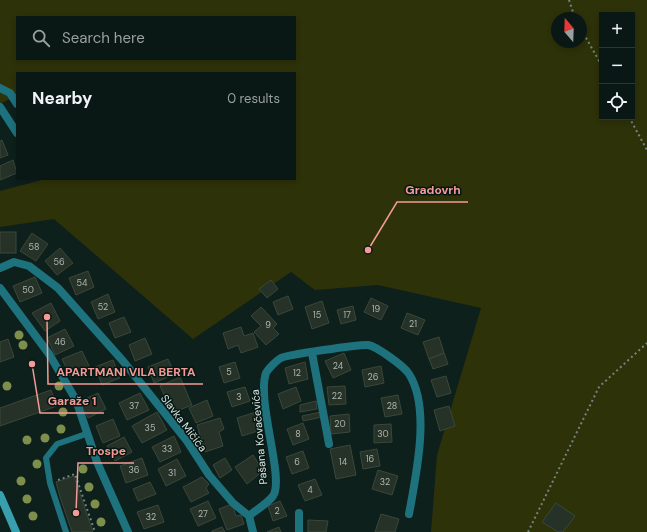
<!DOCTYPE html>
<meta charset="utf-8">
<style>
body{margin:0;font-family:"DM Sans",sans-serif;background:#13211e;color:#f1f3f6}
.controls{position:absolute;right:12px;top:12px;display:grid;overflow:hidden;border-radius:0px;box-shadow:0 2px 6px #0003}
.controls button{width:36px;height:36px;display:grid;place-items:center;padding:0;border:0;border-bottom:1px solid #2a3734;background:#0a1815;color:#f1f3f6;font:20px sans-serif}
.compass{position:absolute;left:551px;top:12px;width:36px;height:36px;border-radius:50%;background:#0a1815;box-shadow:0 2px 6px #0003;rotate:341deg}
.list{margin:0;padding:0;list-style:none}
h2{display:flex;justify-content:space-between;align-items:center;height:52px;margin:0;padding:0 16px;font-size:17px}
h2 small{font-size:13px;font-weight:400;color:#99a0a0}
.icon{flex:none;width:22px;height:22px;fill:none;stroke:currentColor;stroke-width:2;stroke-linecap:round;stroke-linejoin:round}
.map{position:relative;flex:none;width:647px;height:532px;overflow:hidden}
.search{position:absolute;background:#0a1815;box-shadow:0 2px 6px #0003;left:16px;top:16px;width:280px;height:44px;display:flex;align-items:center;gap:10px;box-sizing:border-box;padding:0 14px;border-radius:0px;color:#99a0a0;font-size:15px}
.panel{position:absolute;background:#0a1815;box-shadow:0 2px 6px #0003;left:16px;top:72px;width:280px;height:108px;border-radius:0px}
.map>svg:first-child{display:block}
.green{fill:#2d3209;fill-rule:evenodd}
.building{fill:#263227;stroke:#3a473b}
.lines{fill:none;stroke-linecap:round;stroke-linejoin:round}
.path{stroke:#768481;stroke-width:2;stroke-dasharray:2 3;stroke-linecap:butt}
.lane{stroke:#1d727d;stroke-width:6}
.street{stroke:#1d727d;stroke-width:8}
.secondary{stroke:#389fae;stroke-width:8}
.tree{fill:#7e8f4c}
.labels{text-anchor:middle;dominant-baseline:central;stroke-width:3;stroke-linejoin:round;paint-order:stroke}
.number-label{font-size:9px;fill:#acb7b2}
.street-label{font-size:11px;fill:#d8e3e0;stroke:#061713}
.leader{fill:none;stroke:#f59b97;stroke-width:1.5}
.callout-dot{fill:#f59b97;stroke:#061713;stroke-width:1.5}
.callout-label{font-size:12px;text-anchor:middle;font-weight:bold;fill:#f59b97;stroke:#061713;stroke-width:3;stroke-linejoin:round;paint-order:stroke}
</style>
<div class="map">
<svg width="647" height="532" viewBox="0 0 647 532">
<rect width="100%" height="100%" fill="#0e201c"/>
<path class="green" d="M 0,0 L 647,0 L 647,532 L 431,532 L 437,455 L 481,308 L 378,285 L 315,290 L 291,272 L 193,339 L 54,219 L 0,227 L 0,191 L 46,179 L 295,179 L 295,73 L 17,73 L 17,95 L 0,104 ZM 602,15 L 632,15 L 632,117 L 602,117 ZM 17,17 L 295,17 L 295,59 L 17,59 ZM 557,18 L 581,18 L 581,42 L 557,42 Z"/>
<g class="building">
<path d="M 2,140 L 8,155 L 0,158 L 0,141 Z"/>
<path d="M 13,160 L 17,173 L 0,180 L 0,166 Z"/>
<rect x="0" y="232" width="16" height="21"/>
<path d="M 32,233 L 48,244 L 36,261 L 20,251 Z"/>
<path d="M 60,248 L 73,263 L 57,275 L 45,261 Z"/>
<path d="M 88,271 L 94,287 L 76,295 L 69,278 Z"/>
<path d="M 35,277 L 42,293 L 20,302 L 13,286 Z"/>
<path d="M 271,280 L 278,289 L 267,298 L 259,289 Z"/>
<path d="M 108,294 L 115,312 L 98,319 L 91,302 Z"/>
<path d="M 288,296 L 293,309 L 278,315 L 273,302 Z"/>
<path d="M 371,298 L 388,306 L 381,320 L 364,312 Z"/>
<path d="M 322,301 L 329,323 L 312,329 L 305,307 Z"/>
<path d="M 51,303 L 60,321 L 45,331 L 32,313 Z"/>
<path d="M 353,306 L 356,320 L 341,324 L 337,310 Z"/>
<path d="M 261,307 L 277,324 L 273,328 L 279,334 L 266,345 L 254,332 L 261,326 L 251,316 Z"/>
<path d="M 407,313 L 425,320 L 418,335 L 401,328 Z"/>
<path d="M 124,317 L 131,332 L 115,338 L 109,323 Z"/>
<path d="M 241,327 L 244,336 L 253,333 L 258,347 L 241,353 L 238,345 L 228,349 L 223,333 Z"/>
<path d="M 65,329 L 74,346 L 55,355 L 47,338 Z"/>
<path d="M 439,337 L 444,353 L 429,359 L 423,342 Z"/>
<path d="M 145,338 L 152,354 L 135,361 L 129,345 Z"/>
<path d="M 8,339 L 14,357 L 0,362 L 0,342 Z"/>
<path d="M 82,351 L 90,368 L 70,376 L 62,359 Z"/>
<path d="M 344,353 L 351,370 L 333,378 L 325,361 Z"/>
<path d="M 444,353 L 448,364 L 433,369 L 429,359 Z"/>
<path d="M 168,359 L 175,374 L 154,383 L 148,367 Z"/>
<path d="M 113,360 L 120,378 L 102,385 L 95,367 Z"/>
<path d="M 235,362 L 240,378 L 224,383 L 219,367 Z"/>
<path d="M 305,362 L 308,379 L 289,384 L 285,368 Z"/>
<path d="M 381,366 L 384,383 L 365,387 L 362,370 Z"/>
<path d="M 446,376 L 451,393 L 437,397 L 431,380 Z"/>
<path d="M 180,377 L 192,405 L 172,413 L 160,386 Z"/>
<path d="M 345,386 L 346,404 L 329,405 L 327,387 Z"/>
<path d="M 245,387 L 250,401 L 232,407 L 227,392 Z"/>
<path d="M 296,387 L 301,401 L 283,409 L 278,394 Z"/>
<path d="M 51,390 L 57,406 L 0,426 L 0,408 Z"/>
<path d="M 98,393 L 106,409 L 88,418 L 79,402 Z"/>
<path d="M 140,393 L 149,410 L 127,420 L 119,403 Z"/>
<path d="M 398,395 L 402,414 L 385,417 L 381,398 Z"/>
<path d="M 207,400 L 213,416 L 196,423 L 189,408 Z"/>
<path d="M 316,401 L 317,409 L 300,412 L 300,405 Z"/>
<path d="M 449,406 L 455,426 L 440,431 L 434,410 Z"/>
<path d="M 157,412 L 167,430 L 142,443 L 132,426 Z"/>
<path d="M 256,412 L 261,430 L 242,436 L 237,418 Z"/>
<path d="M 321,412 L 322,417 L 303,421 L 302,416 Z"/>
<path d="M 349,414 L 350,432 L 331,434 L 330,416 Z"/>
<path d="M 220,418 L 224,429 L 219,432 L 223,446 L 205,452 L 197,425 Z"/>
<path d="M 113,419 L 120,436 L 103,443 L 96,426 Z"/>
<path d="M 303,423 L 309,439 L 293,445 L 287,429 Z"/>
<path d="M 391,424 L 392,442 L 374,443 L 374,425 Z"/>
<path d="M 174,436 L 181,452 L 160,462 L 152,447 Z"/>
<path d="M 124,437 L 132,452 L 115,461 L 107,446 Z"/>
<path d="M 350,445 L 356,475 L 336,479 L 330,449 Z"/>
<path d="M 377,449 L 380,466 L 363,469 L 360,452 Z"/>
<path d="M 303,451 L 309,468 L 292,474 L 286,457 Z"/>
<path d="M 253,455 L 263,471 L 247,484 L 235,467 Z"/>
<path d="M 142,458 L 148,475 L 126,483 L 120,466 Z"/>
<path d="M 225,458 L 232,470 L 220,478 L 213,465 Z"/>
<path d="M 177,459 L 186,476 L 166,486 L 158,469 Z"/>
<path d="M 378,470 L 398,476 L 392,495 L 372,489 Z"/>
<path d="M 74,476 L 93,532 L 72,532 L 60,497 L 56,482 Z"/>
<path d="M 202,477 L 209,484 L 206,488 L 209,493 L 191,502 L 183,487 Z"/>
<path d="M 315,479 L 322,495 L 305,501 L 298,485 Z"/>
<path d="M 150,482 L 156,494 L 138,501 L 133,489 Z"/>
<path d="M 208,501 L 216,518 L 198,526 L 190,509 Z"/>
<path d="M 280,501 L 287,516 L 273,521 L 268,506 Z"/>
<path d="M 556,503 L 575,516 L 563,532 L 558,532 L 542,522 Z"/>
<path d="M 232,504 L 236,516 L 241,515 L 244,524 L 227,530 L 219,509 Z"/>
<path d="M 158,505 L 164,522 L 144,529 L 137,512 Z"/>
<path d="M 381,514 L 399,519 L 395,532 L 375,532 Z"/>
<path d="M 308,520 L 328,521 L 326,532 L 308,532 Z"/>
<path d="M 222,527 L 225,532 L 212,532 L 212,531 Z"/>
<path d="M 279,527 L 281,532 L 267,532 Z"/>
</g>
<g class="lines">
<g class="path">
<path d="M 569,0 L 575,18"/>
<path d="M 581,29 L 602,66"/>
<path d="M 629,117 L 647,150"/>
<path d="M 58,480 L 75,474 L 95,532"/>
<path d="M 528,532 L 599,387 L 647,343"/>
</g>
<path class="lane" d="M 66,532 L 50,483 L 46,458 L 57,444 L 86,434"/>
<g class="street">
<path d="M 0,88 L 10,93 L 17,104"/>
<path d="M 0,107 L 17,133"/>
<path d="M 0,268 L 14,262 L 29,266 L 58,288 L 123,361 L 187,441 L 209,475 L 233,503 L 249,516 L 253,532"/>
<path d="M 0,288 L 49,354 L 76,400 L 97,462 L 128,532"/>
<path d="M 312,353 L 329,444"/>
<path d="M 249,516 C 256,510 267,504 273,496 C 285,479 256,401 266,373 C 268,369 277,360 281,358 C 285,355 361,344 368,345 C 376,346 404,366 409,374 C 431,408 416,475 409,514"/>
<path d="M 299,532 L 299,513"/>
</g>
<path class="secondary" d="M 0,495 L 16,532"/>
</g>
<g class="tree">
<circle cx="19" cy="335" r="4.5"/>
<circle cx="23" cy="345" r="4.5"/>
<circle cx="7" cy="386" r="4.5"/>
<circle cx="59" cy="386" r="4.5"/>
<circle cx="63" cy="412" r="4.5"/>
<circle cx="61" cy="429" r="4.5"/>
<circle cx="45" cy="438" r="4.5"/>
<circle cx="27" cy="440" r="4.5"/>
<circle cx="37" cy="464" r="4.5"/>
<circle cx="83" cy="469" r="4.5"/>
<circle cx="21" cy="481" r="4.5"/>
<circle cx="89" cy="487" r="4.5"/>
<circle cx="27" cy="499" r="4.5"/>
<circle cx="95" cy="504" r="4.5"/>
<circle cx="33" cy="516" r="4.5"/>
<circle cx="101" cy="522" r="4.5"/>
</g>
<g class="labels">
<g class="number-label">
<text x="34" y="247">58</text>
<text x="59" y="262">56</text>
<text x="82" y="283">54</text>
<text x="28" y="290">50</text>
<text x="103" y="307">52</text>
<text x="376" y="309">19</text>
<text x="317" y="315">15</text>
<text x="347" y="315">17</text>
<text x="413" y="324">21</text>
<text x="268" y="325">9</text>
<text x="60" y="342">46</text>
<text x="338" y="366">24</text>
<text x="229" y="372">5</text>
<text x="297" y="373">12</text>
<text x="373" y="377">26</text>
<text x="337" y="396">22</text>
<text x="239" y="397">3</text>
<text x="134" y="406">37</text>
<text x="392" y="406">28</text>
<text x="340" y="424">20</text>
<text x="150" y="428">35</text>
<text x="298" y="434">8</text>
<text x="383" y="434">30</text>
<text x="167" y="449">33</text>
<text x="370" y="459">16</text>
<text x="297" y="462">6</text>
<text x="343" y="462">14</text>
<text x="134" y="470">36</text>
<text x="172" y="473">31</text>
<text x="385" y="482">32</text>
<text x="310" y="490">4</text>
<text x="277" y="511">2</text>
<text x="203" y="514">27</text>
<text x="151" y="517">32</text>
</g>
<g class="street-label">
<text transform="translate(184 423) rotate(53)">Slavka Mičića</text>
<text transform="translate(259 437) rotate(-95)">Pašana Kovačevića</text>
</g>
</g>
<path class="leader" d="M368 250L397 202H468M47 317L48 384H203M32 364L40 413H104M76 513L78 463H134"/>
<g class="callout-dot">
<circle cx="368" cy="250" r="4"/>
<circle cx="47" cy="317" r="4"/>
<circle cx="32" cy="364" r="4"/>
<circle cx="76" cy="513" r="4"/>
</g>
<g class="callout-label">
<text x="433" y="194">Gradovrh</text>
<text x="126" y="376">APARTMANI VILA BERTA</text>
<text x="72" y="405">Garaže 1</text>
<text x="106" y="455">Trospe</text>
</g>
</svg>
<div class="controls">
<button>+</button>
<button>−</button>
<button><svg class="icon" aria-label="locate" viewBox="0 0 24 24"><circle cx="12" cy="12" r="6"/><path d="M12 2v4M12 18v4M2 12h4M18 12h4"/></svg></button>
</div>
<svg class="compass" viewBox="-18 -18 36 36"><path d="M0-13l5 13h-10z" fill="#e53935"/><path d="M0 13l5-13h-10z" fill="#99a0a0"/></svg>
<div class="search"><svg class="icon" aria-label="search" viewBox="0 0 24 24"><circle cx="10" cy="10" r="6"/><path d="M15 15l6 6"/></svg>Search here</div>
<section class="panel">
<h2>Nearby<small>0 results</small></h2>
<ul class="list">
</ul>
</section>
</div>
